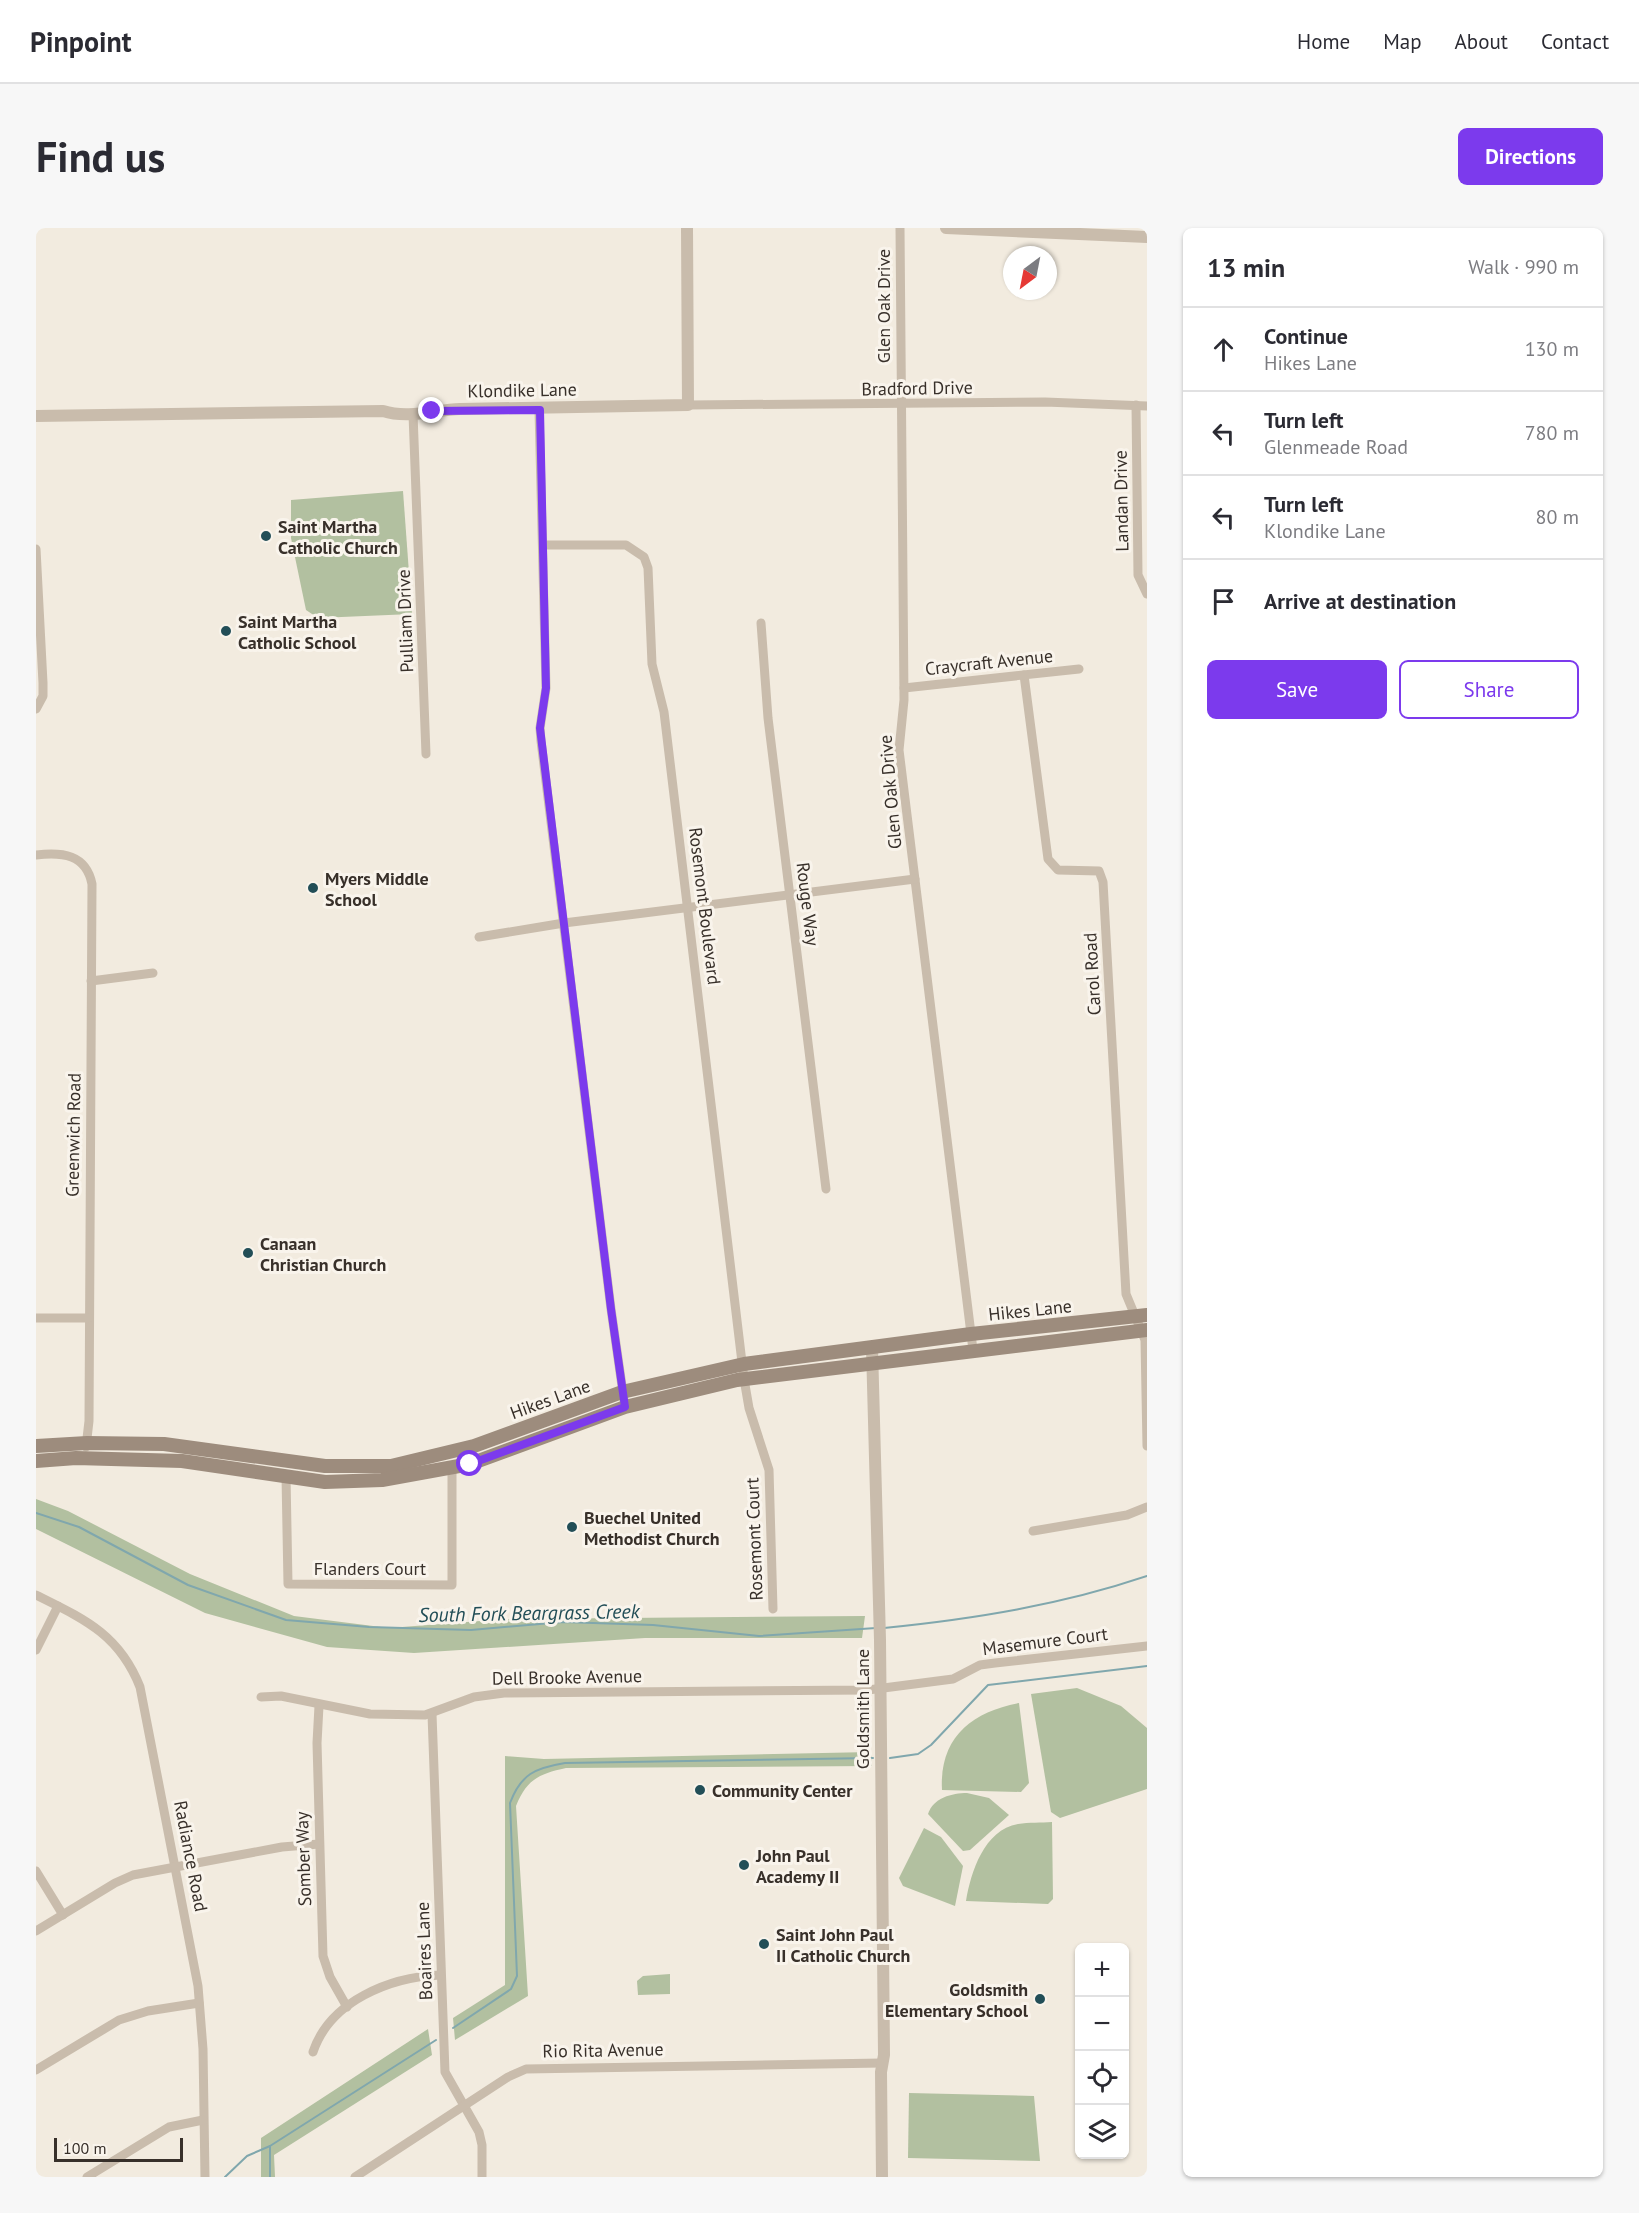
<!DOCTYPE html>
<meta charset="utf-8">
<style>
body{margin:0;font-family:"PT Sans",sans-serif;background:#f7f7f7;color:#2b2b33}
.controls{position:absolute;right:18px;bottom:18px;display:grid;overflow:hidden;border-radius:9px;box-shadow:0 2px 4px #0004}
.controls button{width:54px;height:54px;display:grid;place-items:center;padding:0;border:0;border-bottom:2px solid #e1e1e2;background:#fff;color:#2b2b33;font:30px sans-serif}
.compass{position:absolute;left:967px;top:18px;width:54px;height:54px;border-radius:50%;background:#fff;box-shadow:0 2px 4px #0004;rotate:212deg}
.scale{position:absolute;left:18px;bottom:15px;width:129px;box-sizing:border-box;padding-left:6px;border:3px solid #38302a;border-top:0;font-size:16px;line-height:21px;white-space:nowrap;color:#38302a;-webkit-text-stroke:4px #f9f4ec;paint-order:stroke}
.stop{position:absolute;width:18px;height:18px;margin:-14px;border:4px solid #7c3aed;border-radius:50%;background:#fff}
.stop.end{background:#7c3aed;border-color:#fff;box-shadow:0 2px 6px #0008}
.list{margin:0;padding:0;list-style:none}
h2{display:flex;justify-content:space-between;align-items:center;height:78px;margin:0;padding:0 24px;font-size:26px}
h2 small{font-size:20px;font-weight:400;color:#7c7c81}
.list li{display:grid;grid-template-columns:39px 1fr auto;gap:18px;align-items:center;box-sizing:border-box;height:84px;padding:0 24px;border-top:2px solid #e1e1e2}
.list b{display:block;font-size:22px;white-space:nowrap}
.list p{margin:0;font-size:20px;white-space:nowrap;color:#7c7c81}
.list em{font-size:20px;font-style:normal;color:#7c7c81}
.actions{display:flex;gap:12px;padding:18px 24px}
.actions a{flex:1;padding:14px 0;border:2px solid #7c3aed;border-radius:9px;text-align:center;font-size:21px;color:#7c3aed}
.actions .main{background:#7c3aed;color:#fff}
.icon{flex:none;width:33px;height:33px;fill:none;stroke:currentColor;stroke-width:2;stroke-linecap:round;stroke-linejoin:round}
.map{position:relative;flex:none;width:1111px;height:1949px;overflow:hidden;border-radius:9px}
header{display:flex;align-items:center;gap:36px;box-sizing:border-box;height:84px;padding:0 30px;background:#fff;border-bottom:2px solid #e1e1e2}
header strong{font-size:28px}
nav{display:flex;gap:33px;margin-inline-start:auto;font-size:21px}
.intro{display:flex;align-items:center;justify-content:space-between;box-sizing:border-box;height:144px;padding:0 36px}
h1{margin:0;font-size:42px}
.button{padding:15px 27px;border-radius:9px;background:#7c3aed;color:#fff;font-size:21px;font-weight:700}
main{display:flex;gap:36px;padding:0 36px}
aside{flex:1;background:#fff;border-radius:9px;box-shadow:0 2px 4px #0004}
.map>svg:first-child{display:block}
.green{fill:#b2c0a0}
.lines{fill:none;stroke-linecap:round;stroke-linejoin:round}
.stream{stroke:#80a7ad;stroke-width:2}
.minor{stroke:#c9bcac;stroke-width:9}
.tertiary{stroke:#c9bcac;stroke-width:12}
.secondary{stroke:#9d8c7d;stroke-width:14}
.route{stroke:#7c3aed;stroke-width:8}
.poi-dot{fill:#224e57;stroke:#f9f4ec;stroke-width:2}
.labels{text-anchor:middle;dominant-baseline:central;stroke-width:6;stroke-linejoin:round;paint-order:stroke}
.street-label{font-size:18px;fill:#38302a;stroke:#f9f4ec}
.poi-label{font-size:18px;font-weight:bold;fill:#38302a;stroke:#f9f4ec;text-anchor:start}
.water-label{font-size:20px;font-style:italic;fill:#224e57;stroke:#f9f4ec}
</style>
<header>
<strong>Pinpoint</strong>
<nav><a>Home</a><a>Map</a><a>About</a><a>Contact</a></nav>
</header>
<div class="intro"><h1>Find us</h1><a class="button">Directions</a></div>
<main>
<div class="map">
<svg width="1111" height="1949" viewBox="0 0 1111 1949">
<rect width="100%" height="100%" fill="#f2ebdf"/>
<g class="green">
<path d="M 367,263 L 376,386 L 282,390 L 270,382 L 255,310 L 255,272 Z"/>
<path d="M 0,1271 L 32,1283 L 154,1346 L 258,1388 L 353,1400 L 470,1391 L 829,1388 L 826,1410 L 609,1410 L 378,1425 L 291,1419 L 169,1385 L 0,1301 Z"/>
<path d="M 1041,1460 L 1085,1478 L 1111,1500 L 1111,1561 L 1024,1590 L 1015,1584 L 995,1466 Z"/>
<path d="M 983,1475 L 993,1555 L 985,1564 L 906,1562 C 903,1510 935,1484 983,1475 Z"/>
<path d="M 835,1524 L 836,1538 L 530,1540 C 503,1546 491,1551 480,1578 L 492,1768 L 419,1812 L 417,1790 L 469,1757 L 469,1528 L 508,1531 Z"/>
<path d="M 931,1565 L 953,1570 L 973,1587 L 934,1622 L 927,1623 L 892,1586 C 897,1570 916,1565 931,1565 Z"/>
<path d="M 1016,1594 L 1017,1671 L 1012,1676 L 930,1673 C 935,1644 948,1602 982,1596 C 993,1594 1005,1595 1016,1594 Z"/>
<path d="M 888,1600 L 905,1609 L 927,1638 L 919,1678 L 867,1658 L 863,1650 Z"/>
<path d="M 634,1746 L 634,1766 L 602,1767 L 601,1753 L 607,1748 Z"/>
<path d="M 392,1801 L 396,1827 L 238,1927 L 239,1949 L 225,1949 L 225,1910 Z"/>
<path d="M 873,1865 L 998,1868 L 1004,1933 L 872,1930 Z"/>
</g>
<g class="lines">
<g class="stream">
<path d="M 0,1285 L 43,1299 L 152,1357 L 250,1392 L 333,1399 L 435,1402 L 527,1394 L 617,1397 L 723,1408 L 840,1400"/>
<path d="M 848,1400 C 938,1391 1025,1377 1111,1348"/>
<path d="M 854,1530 L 882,1526 L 895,1517 L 952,1457 L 1111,1438"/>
<path d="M 417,1800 L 475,1761 L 481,1748 L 474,1575 C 485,1546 499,1540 529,1535 L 837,1530"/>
<path d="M 189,1949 L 211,1928 L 234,1918"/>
<path d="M 234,1949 L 234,1918 L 400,1812"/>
</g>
<g class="minor">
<path d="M 864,0 L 868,472 L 863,522 L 937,1122"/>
<path d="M 652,177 L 1009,174 L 1111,178"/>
<path d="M 1100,177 L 1102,347 L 1111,366"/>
<path d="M 503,182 L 510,460 L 504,500 L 505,513 L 575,1081 L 589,1179"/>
<path d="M 377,186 L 390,526"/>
<path d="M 507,317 L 590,317 L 608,329 L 612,340 L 616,436 L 628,484 L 708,1151 L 713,1180 L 733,1242 L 737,1381"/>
<path d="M 0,321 L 7,455 L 7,468 L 0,481"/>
<path d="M 725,395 L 732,490 L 790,961"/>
<path d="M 988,447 L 1012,631 L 1022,642 L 1063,643 L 1067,654 L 1090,1066 L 1109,1112 L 1111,1218"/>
<path d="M 868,460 L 1043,441"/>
<path d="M 0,627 C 26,624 50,626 56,656 L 53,1193 L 50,1219"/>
<path d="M 443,709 L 528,695 L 879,651"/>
<path d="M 55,753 L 117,745"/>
<path d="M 0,1090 L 52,1090"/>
<path d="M 250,1248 L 252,1356 L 416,1357 L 416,1240"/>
<path d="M 997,1303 L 1091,1287 L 1111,1279"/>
<path d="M 0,1367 C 48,1391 83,1406 104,1459 L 162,1758 L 167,1821 L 169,1949"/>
<path d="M 0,1422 L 22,1378"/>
<path d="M 225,1469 L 245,1468 L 334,1486 L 389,1487 L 438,1469 L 468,1465 L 832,1462 L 917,1451 L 944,1437 L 959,1435 L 1111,1418"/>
<path d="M 283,1478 L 281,1515 L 287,1728 L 294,1749 L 311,1779"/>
<path d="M 396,1486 L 409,1844 L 443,1904 L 446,1917 L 446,1949"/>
<path d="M 0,1643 L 27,1687"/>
<path d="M 0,1703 L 79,1655 L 97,1647 L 246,1619 L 283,1616"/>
<path d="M 277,1824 C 294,1773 354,1749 404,1747"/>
<path d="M 0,1842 L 83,1792 L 112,1783 L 163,1775"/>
<path d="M 51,1949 L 133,1899 L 167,1892"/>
<path d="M 319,1949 L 472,1849 L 490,1841 L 846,1835"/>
</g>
<g class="tertiary">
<path d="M 910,0 L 1111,9"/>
<path d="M 0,188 L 347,183 C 372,191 398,182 424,181 C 500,180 576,179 652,177 L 651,0"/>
<path d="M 836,1120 L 844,1412 L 848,1827 L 845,1844 L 846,1949"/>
</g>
<g class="secondary">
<path d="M 0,1218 L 51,1215 L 128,1216 L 289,1238 L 355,1238 L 438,1218 L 586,1164 L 708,1136 L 935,1106 L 1111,1087"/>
<path d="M 0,1233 L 40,1230 L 146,1233 L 289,1254 L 346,1252 L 434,1236 L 589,1179 L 701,1152 L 1111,1102"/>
</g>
</g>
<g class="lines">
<path class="route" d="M 396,183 L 504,182 L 510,460 L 504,500 L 575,1081 L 589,1179 L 434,1236"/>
</g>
<g class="poi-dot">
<circle cx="230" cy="308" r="6"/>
<circle cx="190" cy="403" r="6"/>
<circle cx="277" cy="660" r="6"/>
<circle cx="212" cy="1025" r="6"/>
<circle cx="536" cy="1299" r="6"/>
<circle cx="664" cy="1562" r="6"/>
<circle cx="708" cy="1637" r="6"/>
<circle cx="728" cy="1716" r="6"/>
<circle cx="1004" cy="1771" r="6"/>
</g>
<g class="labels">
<g class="street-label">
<text transform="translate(847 78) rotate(-90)">Glen Oak Drive</text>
<text transform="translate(881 160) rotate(-1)">Bradford Drive</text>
<text transform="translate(486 162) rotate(-1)">Klondike Lane</text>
<text transform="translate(1085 273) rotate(-91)">Landan Drive</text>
<text transform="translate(369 393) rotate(-92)">Pulliam Drive</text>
<text transform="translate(953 434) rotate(-6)">Craycraft Avenue</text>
<text transform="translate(854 564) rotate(-95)">Glen Oak Drive</text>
<text transform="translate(772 676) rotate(83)">Rouge Way</text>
<text transform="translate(669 678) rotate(83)">Rosemont Boulevard</text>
<text transform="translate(1056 746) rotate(-93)">Carol Road</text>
<text transform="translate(37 907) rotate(-89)">Greenwich Road</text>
<text transform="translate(994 1082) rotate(-6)">Hikes Lane</text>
<text transform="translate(514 1171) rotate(-20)">Hikes Lane</text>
<text transform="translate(718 1311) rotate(-92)">Rosemont Court</text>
<text x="334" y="1340">Flanders Court</text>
<text transform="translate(1009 1413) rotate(-7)">Masemure Court</text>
<text transform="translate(531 1449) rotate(-1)">Dell Brooke Avenue</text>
<text transform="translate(826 1481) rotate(-90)">Goldsmith Lane</text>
<text transform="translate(155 1628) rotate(79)">Radiance Road</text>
<text transform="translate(267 1631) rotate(-92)">Somber Way</text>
<text transform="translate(388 1723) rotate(-92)">Boaires Lane</text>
<text transform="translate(567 1822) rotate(-1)">Rio Rita Avenue</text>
</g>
<g class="poi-label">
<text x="242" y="298">Saint Martha<tspan x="242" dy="21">Catholic Church</tspan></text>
<text x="202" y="393">Saint Martha<tspan x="202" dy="21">Catholic School</tspan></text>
<text x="289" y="650">Myers Middle<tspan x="289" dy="21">School</tspan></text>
<text x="224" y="1015">Canaan<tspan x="224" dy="21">Christian Church</tspan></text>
<text x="548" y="1289">Buechel United<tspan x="548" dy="21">Methodist Church</tspan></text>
<text x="676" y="1562">Community Center</text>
<text x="720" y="1627">John Paul<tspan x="720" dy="21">Academy II</tspan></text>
<text x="740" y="1706">Saint John Paul<tspan x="740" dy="21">II Catholic Church</tspan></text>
<text x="992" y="1761" text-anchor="end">Goldsmith<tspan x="992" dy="21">Elementary School</tspan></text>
</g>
<g class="water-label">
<text transform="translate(493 1385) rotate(-1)">South Fork Beargrass Creek</text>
</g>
</g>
</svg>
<div class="controls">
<button>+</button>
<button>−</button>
<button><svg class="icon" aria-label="locate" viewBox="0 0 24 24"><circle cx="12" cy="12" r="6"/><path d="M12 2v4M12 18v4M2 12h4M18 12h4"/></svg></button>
<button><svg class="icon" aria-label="layers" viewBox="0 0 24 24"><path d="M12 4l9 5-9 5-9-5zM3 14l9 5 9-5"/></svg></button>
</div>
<svg class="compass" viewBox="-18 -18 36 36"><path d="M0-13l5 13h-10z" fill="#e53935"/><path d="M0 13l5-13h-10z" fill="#7c7c81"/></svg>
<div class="scale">100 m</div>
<div class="stop" style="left:434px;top:1236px"></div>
<div class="stop end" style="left:396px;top:183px"></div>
</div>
<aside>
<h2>13 min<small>Walk · 990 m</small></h2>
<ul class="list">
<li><svg class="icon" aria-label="ahead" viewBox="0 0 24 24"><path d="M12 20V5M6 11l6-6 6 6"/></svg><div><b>Continue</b><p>Hikes Lane</p></div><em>130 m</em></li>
<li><svg class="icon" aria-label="left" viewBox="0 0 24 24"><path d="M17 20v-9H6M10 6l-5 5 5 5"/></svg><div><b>Turn left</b><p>Glenmeade Road</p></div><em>780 m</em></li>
<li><svg class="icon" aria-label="left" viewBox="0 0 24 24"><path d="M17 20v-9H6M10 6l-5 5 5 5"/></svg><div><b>Turn left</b><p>Klondike Lane</p></div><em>80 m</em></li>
<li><svg class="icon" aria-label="arrive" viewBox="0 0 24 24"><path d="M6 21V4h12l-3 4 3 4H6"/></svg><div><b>Arrive at destination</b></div></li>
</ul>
<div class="actions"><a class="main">Save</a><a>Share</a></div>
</aside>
</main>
